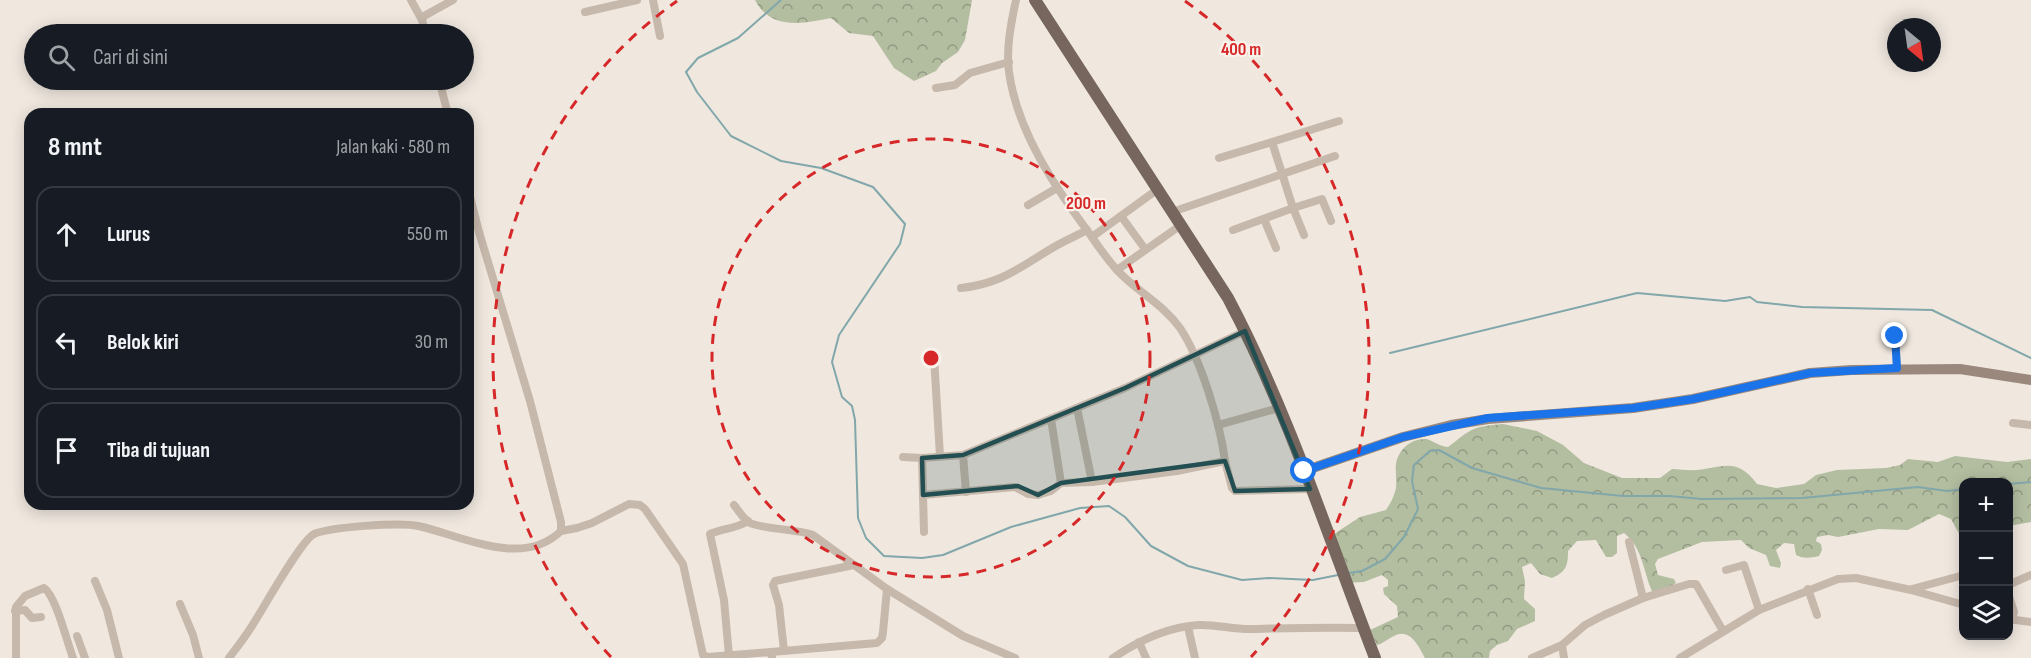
<!DOCTYPE html>
<html lang="id">
<meta charset="utf-8">
<style>
body{margin:0;font-family:"Sofia Sans Condensed",sans-serif;background:#242831;color:#f1f3f6}
.controls{position:absolute;right:18px;bottom:18px;display:grid;overflow:hidden;border-radius:12px;box-shadow:0 3px 15px #0003}
.controls button{width:54px;height:54px;display:grid;place-items:center;padding:0;border:0;border-bottom:2px solid #363941;background:#171b24;color:#f1f3f6;font:30px sans-serif}
.compass{position:absolute;left:1887px;top:18px;width:54px;height:54px;border-radius:50%;background:#171b24;box-shadow:0 3px 15px #0003;rotate:151deg}
.stop{position:absolute;width:18px;height:18px;margin:-14px;border:4px solid #1a73e8;border-radius:50%;background:#fff}
.stop.end{background:#1a73e8;border-color:#fff;box-shadow:0 2px 6px #0008}
.list{margin:0;padding:0;list-style:none}
h2{display:flex;justify-content:space-between;align-items:center;height:78px;margin:0;padding:0 24px;font-size:26px}
h2 small{font-size:20px;font-weight:400;color:#9ea1a6}
.list li{display:grid;grid-template-columns:39px 1fr auto;gap:18px;align-items:center;box-sizing:border-box;height:96px;margin:0 12px 12px;padding:0 12px;border:2px solid #363941;border-radius:18px}
.list b{display:block;font-size:22px;white-space:nowrap}
.list em{font-size:20px;font-style:normal;color:#9ea1a6}
.icon{flex:none;width:33px;height:33px;fill:none;stroke:currentColor;stroke-width:2;stroke-linecap:round;stroke-linejoin:round}
.map{position:relative;flex:none;width:2031px;height:658px;overflow:hidden}
.search{position:absolute;background:#171b24;box-shadow:0 3px 15px #0003;left:24px;top:24px;width:450px;height:66px;display:flex;align-items:center;gap:15px;box-sizing:border-box;padding:0 21px;border-radius:33px;color:#9ea1a6;font-size:22px}
.panel{position:absolute;background:#171b24;box-shadow:0 3px 15px #0003;left:24px;top:108px;width:450px;height:402px;border-radius:18px}
.map>svg:first-child{display:block}
.forest{fill:url(#forest-crowns)}
.lines{fill:none;stroke-linecap:round;stroke-linejoin:round}
.stream{stroke:#81a7aa;stroke-width:2}
.street{stroke:#c7b8ac;stroke-width:8}
.secondary{stroke:#9a887d;stroke-width:10}
.primary{stroke:#76665d;stroke-width:12}
.route{stroke:#1a73e8;stroke-width:8}
.marked{fill:#244f52;fill-opacity:0.2;stroke:#244f52;stroke-width:4.5;stroke-linejoin:round}
.ring{fill:none;stroke:#d62828;stroke-width:3;stroke-dasharray:10 8}
.centre{fill:#d62828;stroke:#f8f2eb;stroke-width:3}
.ring-label{font-size:18px;text-anchor:middle;font-weight:bold;fill:#d62828;stroke:#f8f2eb;stroke-width:4.5;stroke-linejoin:round;paint-order:stroke}
</style>
<div class="map">
<svg width="2031" height="658" viewBox="0 0 2031 658">
<defs>
<pattern id="forest-crowns" width="20" height="18" patternUnits="userSpaceOnUse" patternTransform="scale(1.5)"><rect width="20" height="18" fill="#b3bda0"/><path d="M2 6a3 3 0 1 1 6 0M12 15a3 3 0 1 1 6 0" fill="none" stroke="#929a83"/></pattern>
</defs>
<rect width="100%" height="100%" fill="#f0e8df"/>
<g class="forest">
<path d="M 755,0 L 972,0 L 965,40 L 958,52 L 942,63 L 936,71 L 914,81 L 894,68 L 873,36 L 849,33 L 831,18 C 803,24 770,30 755,0 Z"/>
<path d="M 1503,424 L 1537,431 L 1563,445 L 1584,463 L 1622,478 L 1660,478 L 1672,469 C 1680,469 1689,471 1697,470 C 1724,467 1737,457 1757,484 L 1776,488 L 1804,484 L 1816,475 L 1837,470 L 1886,468 L 1900,465 L 1908,459 L 1938,462 L 1955,456 L 2007,462 L 2031,459 L 2031,522 L 2009,526 L 2008,482 L 1964,482 L 1963,541 L 1951,519 L 1939,514 L 1908,530 L 1879,529 L 1838,537 L 1828,535 L 1817,537 L 1816,541 L 1821,544 L 1822,550 L 1819,556 C 1810,558 1804,559 1796,555 L 1794,544 L 1784,543 L 1776,550 L 1781,563 L 1780,568 L 1770,566 L 1766,555 L 1749,548 L 1741,540 L 1702,542 L 1658,559 L 1655,564 L 1658,575 L 1674,579 L 1676,583 L 1660,592 L 1652,591 C 1643,571 1643,548 1624,533 L 1617,536 L 1617,553 L 1612,557 L 1606,557 L 1596,540 L 1577,541 L 1568,551 C 1568,566 1566,572 1552,578 L 1540,574 L 1531,563 L 1522,567 L 1525,581 L 1524,599 L 1535,609 L 1535,621 L 1517,629 L 1508,641 L 1497,645 L 1490,651 L 1489,658 L 1425,658 C 1419,647 1410,627 1394,636 C 1387,639 1384,643 1377,645 L 1370,630 L 1398,617 L 1397,606 L 1384,594 L 1383,588 L 1388,586 L 1388,580 L 1382,575 L 1364,582 L 1345,583 L 1328,538 L 1360,517 L 1386,510 C 1391,502 1394,497 1396,488 C 1397,480 1395,472 1396,464 C 1398,450 1411,438 1426,439 C 1432,440 1438,446 1448,447 C 1473,428 1471,427 1503,424 Z"/>
</g>
<g class="lines">
<g class="stream">
<path d="M 781,0 L 738,38 L 698,58 L 686,72 L 697,92 L 731,136 L 781,161 L 821,168 L 873,187 L 905,224 L 900,244 L 839,335 L 832,362 L 842,397 L 852,406 L 855,420 L 858,518 L 866,538 L 884,556 L 922,558 L 943,555 L 1011,527 L 1080,508 L 1109,506 L 1125,517 L 1151,546 L 1188,566 L 1242,580 L 1269,578 L 1313,580 L 1338,575"/>
<path d="M 1390,353 L 1637,293 L 1725,301 L 1750,297 L 1757,302 L 1802,307 L 1932,310 L 2031,358"/>
<path d="M 2008,484 L 2031,482"/>
<path d="M 1349,573 L 1362,571 L 1385,559 L 1404,537 L 1418,509 L 1412,481 L 1414,465 L 1430,451 L 1439,450 L 1472,468 L 1541,488 L 1623,496 L 1669,496 L 1702,499 L 1802,498 L 1918,487 L 1947,491 L 1964,489"/>
</g>
<g class="street">
<path d="M 411,0 L 422,20"/>
<path d="M 653,0 L 660,36"/>
<path d="M 1016,0 C 1011,23 1006,48 1009,72 C 1017,131 1055,187 1089,233 C 1098,246 1106,258 1117,270 C 1136,291 1163,304 1180,328 C 1201,359 1220,423 1225,461 L 1177,471 L 1092,482 L 1077,408"/>
<path d="M 585,12 L 637,0"/>
<path d="M 426,34 L 422,20 L 424,16 L 453,0"/>
<path d="M 439,80 L 448,114"/>
<path d="M 936,88 L 955,85 L 970,73 L 1009,62"/>
<path d="M 1219,158 L 1272,142"/>
<path d="M 1028,205 L 1057,188"/>
<path d="M 1172,212 L 1335,156"/>
<path d="M 1121,216 L 1145,249"/>
<path d="M 1264,219 L 1276,248"/>
<path d="M 1331,221 L 1322,199 L 1293,208 L 1272,142 L 1339,121"/>
<path d="M 1233,230 L 1293,208 L 1304,235"/>
<path d="M 1092,237 L 1158,189"/>
<path d="M 1117,270 L 1181,225"/>
<path d="M 961,288 C 1001,284 1020,267 1054,247 C 1064,241 1076,236 1087,230"/>
<path d="M 1895,336 L 1897,368"/>
<path d="M 934,357 L 940,456"/>
<path d="M 1051,419 L 1061,483"/>
<path d="M 2013,423 L 2031,425"/>
<path d="M 1218,425 L 1279,408"/>
<path d="M 963,455 L 966,492"/>
<path d="M 903,457 L 922,458 L 963,455 L 1125,388 L 1245,331"/>
<path d="M 922,458 L 924,532"/>
<path d="M 1225,461 L 1232,488 L 1235,491 L 1310,489"/>
<path d="M 923,495 L 1015,487 L 1028,494 L 1038,495 L 1051,491 L 1061,483 L 1092,482"/>
<path d="M 734,505 C 739,511 743,519 750,523 C 762,529 797,529 813,535 L 887,589 L 963,636 L 1015,658"/>
<path d="M 561,531 L 577,528 L 592,523 L 629,504 L 640,505 L 645,509 L 683,564 L 703,655 L 708,657 L 771,652 L 772,658"/>
<path d="M 1629,542 L 1643,598"/>
<path d="M 1726,570 L 1744,565 L 1759,610"/>
<path d="M 95,581 L 107,610 L 119,658"/>
<path d="M 2008,585 L 2031,575"/>
<path d="M 1808,589 L 1817,615"/>
<path d="M 1912,589 L 1964,575"/>
<path d="M 2008,593 L 2014,612 L 2012,620"/>
<path d="M 180,604 L 193,635 L 199,658"/>
<path d="M 15,611 L 25,610 L 32,618 L 41,617"/>
<path d="M 2008,619 L 2031,622"/>
<path d="M 1188,627 L 1195,658"/>
<path d="M 77,636 L 85,658"/>
<path d="M 1139,642 L 1146,658"/>
<path d="M 784,651 L 779,605 L 773,585 L 775,581 L 854,565"/>
<path d="M 771,652 L 877,643 L 882,638 L 883,632 L 887,589"/>
<path d="M 729,656 L 724,600 L 710,534 C 723,528 736,529 748,521"/>
<path d="M 16,658 L 16,607 L 25,596 L 44,588 C 56,596 67,642 73,658"/>
<path d="M 229,658 C 235,650 242,641 248,632 C 260,615 300,541 314,534 C 330,527 400,522 418,526 C 461,535 522,569 561,531 L 561,522 L 530,401 L 479,232 L 468,189"/>
<path d="M 1113,658 C 1138,641 1168,627 1198,625 C 1216,624 1235,630 1253,629 C 1290,628 1326,627 1363,628"/>
<path d="M 1532,658 L 1562,645"/>
<path d="M 1564,658 L 1562,645 L 1585,625 L 1604,615 L 1643,598 L 1689,584 L 1696,584 L 1723,631"/>
<path d="M 1680,658 L 1759,610 L 1838,579 L 1856,578 L 1911,590 L 1964,605"/>
</g>
<path class="secondary" d="M 1304,471 L 1403,437 L 1451,425 L 1488,419 L 1633,408 L 1693,399 L 1810,373 L 1851,370 L 1960,369 L 2031,380"/>
<path class="primary" d="M 1035,0 L 1228,298 C 1288,411 1329,539 1375,658"/>
</g>
<g class="lines">
<path class="route" d="M 1304,471 L 1403,437 L 1488,418 L 1633,408 L 1693,399 L 1810,373 L 1897,368 L 1895,336"/>
</g>
<path class="marked" d="M 1245,331 L 1310,489 L 1235,491 L 1225,461 L 1061,483 L 1038,495 L 1018,486 L 923,495 L 922,458 L 963,455 L 1125,388 Z"/>
<g class="ring">
<circle cx="931" cy="358" r="219"/>
<path d="M611 657A438 438 0 0 1 677 1M1185 1A438 438 0 0 1 1251 657"/>
</g>
<circle cx="931" cy="358" r="9" class="centre"/>
<g class="ring-label">
<text x="1241" y="55">400 m</text>
<text x="1086" y="209">200 m</text>
</g>
</svg>
<div class="controls">
<button>+</button>
<button>−</button>
<button><svg class="icon" aria-label="layers" viewBox="0 0 24 24"><path d="M12 4l9 5-9 5-9-5zM3 14l9 5 9-5"/></svg></button>
</div>
<svg class="compass" viewBox="-18 -18 36 36"><path d="M0-13l5 13h-10z" fill="#e53935"/><path d="M0 13l5-13h-10z" fill="#9ea1a6"/></svg>
<div class="stop" style="left:1304px;top:471px"></div>
<div class="stop end" style="left:1895px;top:336px"></div>
<div class="search"><svg class="icon" aria-label="search" viewBox="0 0 24 24"><circle cx="10" cy="10" r="6"/><path d="M15 15l6 6"/></svg>Cari di sini</div>
<section class="panel">
<h2>8 mnt<small>Jalan kaki · 580 m</small></h2>
<ul class="list">
<li><svg class="icon" aria-label="ahead" viewBox="0 0 24 24"><path d="M12 20V5M6 11l6-6 6 6"/></svg><div><b>Lurus</b></div><em>550 m</em></li>
<li><svg class="icon" aria-label="left" viewBox="0 0 24 24"><path d="M17 20v-9H6M10 6l-5 5 5 5"/></svg><div><b>Belok kiri</b></div><em>30 m</em></li>
<li><svg class="icon" aria-label="arrive" viewBox="0 0 24 24"><path d="M6 21V4h12l-3 4 3 4H6"/></svg><div><b>Tiba di tujuan</b></div></li>
</ul>
</section>
</div>
